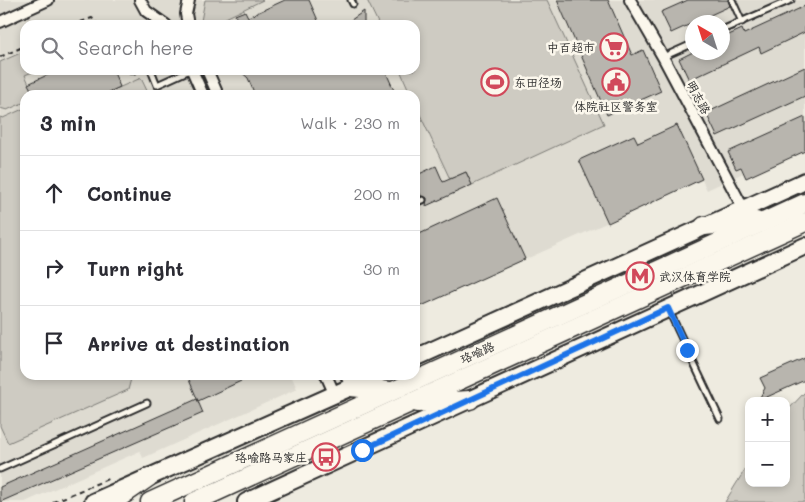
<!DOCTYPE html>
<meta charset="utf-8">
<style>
body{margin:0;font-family:Mali,"LXGW WenKai TC",sans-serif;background:#f2f2f3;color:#2b2b33}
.controls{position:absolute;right:15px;bottom:15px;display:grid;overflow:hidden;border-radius:10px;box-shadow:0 2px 8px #0003}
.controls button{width:45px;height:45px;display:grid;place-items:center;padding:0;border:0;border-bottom:1px solid #e1e1e2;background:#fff;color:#2b2b33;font:25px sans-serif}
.compass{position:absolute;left:685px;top:15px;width:45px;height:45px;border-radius:50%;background:#fff;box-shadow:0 2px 8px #0003;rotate:321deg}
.stop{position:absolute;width:15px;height:15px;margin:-11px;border:4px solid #1a73e8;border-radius:50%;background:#fff}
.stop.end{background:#1a73e8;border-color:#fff;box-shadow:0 1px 5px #0008}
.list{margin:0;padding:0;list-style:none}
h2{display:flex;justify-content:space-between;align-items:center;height:65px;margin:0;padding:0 20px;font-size:21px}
h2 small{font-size:16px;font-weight:400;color:#7c7c81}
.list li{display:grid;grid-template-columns:32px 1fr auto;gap:15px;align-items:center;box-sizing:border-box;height:75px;padding:0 20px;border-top:1px solid #e1e1e2}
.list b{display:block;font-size:19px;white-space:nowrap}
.list em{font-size:16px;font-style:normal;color:#7c7c81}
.icon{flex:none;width:28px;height:28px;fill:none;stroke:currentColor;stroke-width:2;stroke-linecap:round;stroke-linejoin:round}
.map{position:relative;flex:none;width:805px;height:502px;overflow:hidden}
.search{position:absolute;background:#fff;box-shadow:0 2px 8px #0003;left:20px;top:20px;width:400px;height:55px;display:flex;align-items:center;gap:12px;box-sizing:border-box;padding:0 18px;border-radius:15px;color:#7c7c81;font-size:19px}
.panel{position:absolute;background:#fff;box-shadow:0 2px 8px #0003;left:20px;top:90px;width:400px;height:290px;border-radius:15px}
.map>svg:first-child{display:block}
.built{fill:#dedbd1;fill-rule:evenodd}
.green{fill:#cecbc2;stroke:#7c7b76}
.building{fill:#b8b5ae;stroke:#2b2b2b}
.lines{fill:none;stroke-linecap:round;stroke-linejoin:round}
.service-casing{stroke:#2b2b2b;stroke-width:9}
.minor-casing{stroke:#2b2b2b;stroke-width:14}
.primary-casing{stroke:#2b2b2b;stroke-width:20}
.trunk-casing{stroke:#2b2b2b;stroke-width:21}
.path{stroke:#2b2b2b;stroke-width:2;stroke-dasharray:5 4;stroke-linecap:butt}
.service{stroke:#fbf7ec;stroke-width:5}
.minor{stroke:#fbf7ec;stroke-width:10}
.primary{stroke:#fbf7ec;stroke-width:16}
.trunk{stroke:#fbf7ec;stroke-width:18}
.route{stroke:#1a73e8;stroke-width:6}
.labels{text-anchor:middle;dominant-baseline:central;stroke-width:5;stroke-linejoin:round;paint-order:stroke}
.poi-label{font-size:12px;fill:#2b2b2b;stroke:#fbf7ec;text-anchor:end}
.street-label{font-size:12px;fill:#2b2b2b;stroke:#fbf7ec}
</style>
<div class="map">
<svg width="805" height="502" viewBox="0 0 805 502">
<rect width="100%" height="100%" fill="#eeebe0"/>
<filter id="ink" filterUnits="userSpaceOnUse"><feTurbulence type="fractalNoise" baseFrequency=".02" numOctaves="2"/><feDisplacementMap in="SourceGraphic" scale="10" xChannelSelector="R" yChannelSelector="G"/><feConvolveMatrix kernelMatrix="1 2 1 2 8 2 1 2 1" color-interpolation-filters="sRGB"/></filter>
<g filter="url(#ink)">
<path class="built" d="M 0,0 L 805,0 L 805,117 L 729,152 L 736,169 L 740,167 L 743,173 L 707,190 L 702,180 L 415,309 L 415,95 L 25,95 L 25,375 L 291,375 L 297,389 L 143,458 L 140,451 L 25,502 L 0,502 ZM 692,22 L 722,22 L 722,52 L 692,52 ZM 25,25 L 415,25 L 415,70 L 25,70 Z"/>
<g class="green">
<path d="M 205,0 L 263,0 L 211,25 L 202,25 L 201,21 Z"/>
<path d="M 367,0 L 547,0 L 604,124 L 472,185 L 466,172 L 450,179 L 415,104 L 415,95 L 411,95 L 400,70 L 415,70 L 415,25 L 379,25 Z"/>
<path d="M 25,51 L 25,70 L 37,70 L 25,75 L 34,95 L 25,95 L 25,102 L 7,110 L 0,108 L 0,62 Z"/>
<path d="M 141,78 L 149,95 L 110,95 L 109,92 Z"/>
<path d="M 25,108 L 25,375 L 132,375 L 128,390 L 8,443 L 0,426 L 0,117 L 3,118 Z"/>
<path d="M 805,392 L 805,502 L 725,502 L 749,463 L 749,483 L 786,483 L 786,412 Z"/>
</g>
<g class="building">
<path d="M 285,0 L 309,0 L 320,25 L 229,25 L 238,21 L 235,15 L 245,11 L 248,17 Z"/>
<path d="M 557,0 L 608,0 L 632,55 L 643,50 L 661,91 L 607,115 Z"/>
<path d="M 688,0 L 728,0 L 730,6 L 671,33 L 661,12 Z"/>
<path d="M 805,6 L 805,32 L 761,53 L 759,47 L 689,80 L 679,59 L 693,52 L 722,52 L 722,38 L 742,29 L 744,34 Z"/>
<path d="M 364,11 L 364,25 L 344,25 Z"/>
<path d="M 805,67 L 805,96 L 717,136 L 706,113 Z"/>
<path d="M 58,70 L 113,70 L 120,87 L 109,92 L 110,95 L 34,95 L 28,84 Z"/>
<path d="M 239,70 L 385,70 L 396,95 L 255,95 L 248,78 Z"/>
<path d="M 805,117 L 805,151 L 746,178 L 741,167 L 736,169 L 728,152 Z"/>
<path d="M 677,125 L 702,179 L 608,223 L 579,160 L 634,135 L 638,143 Z"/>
<path d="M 436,166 L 443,182 L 466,172 L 472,185 L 426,206 L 427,198 L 421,196 L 417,187 L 415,188 L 415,176 Z"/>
<path d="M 497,198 L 525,259 L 415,309 L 415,236 Z"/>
<path d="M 805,358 L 805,380 L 758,401 L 765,388 L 760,378 Z"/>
<path d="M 187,375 L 254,375 L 198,401 Z"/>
<path d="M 197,399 L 203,413 L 0,502 L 0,487 Z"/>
</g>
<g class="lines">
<g class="service-casing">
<g id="service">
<path d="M 351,0 L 353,4"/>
<path d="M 732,0 L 742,22"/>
<path d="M 722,30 L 791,0"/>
<path d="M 663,57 L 692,44"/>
<path d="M 132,70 L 134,70"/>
<path d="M 151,70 L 157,85 L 190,70"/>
<path d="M 415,203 L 423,200"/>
<path d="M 669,311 L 720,419"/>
<path d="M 0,469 L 147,403"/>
</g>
</g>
<g class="minor-casing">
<g id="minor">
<path d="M 140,0 L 146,11 L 166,25"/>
<path d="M 630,0 L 663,57 L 743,208"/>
<path d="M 0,22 L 48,0"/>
<path d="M 188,25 L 186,14 L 189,0"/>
<path d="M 192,70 L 203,95"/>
<path d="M 207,70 L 218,95"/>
<path d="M 326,375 L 335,395"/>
<path d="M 346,375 L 351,387"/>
</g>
</g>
<g class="primary-casing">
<g id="primary">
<path d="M 415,358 L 805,181"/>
<path d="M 93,502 L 378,375"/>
<path d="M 246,502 L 805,246"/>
</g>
</g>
<g class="trunk-casing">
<g id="trunk">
<path d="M 704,226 L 756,221"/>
<path d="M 351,387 L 390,391"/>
<path d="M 418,403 L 470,400"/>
<path d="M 113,502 L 149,477"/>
<path d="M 150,502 L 805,203"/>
<path d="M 194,502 L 805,222"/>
</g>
</g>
<g class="path">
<path d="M 72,25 L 92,18 L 99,25"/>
<path d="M 0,57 L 25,46"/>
<path d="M 53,502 L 110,478"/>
</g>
<use href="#service" class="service"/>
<use href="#minor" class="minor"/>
<use href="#primary" class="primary"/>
<use href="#trunk" class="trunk"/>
</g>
</g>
<g class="lines" filter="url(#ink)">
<path class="route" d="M 362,450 L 668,308 L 687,350"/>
</g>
<defs>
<g id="supermarket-ring" transform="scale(1.4375)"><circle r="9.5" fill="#fbf7ec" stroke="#d1495b" stroke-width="1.5"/><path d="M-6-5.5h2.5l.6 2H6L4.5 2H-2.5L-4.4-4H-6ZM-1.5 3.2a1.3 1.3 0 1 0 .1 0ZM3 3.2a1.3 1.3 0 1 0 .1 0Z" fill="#d1495b"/></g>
<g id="stadium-ring" transform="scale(1.4375)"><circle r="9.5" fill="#fbf7ec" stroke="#d1495b" stroke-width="1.5"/><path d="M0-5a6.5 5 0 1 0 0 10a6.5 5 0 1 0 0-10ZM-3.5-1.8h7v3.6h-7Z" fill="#d1495b"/></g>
<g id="civic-ring" transform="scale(1.4375)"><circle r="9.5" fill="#fbf7ec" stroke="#d1495b" stroke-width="1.5"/><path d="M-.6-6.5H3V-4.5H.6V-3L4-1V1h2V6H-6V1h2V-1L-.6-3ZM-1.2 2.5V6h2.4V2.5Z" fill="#d1495b"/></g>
<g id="metro-ring" transform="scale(1.4375)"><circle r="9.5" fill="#fbf7ec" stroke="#d1495b" stroke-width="1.5"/><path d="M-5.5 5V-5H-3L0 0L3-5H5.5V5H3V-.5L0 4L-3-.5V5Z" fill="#d1495b"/></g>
<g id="bus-ring" transform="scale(1.4375)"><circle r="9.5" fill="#fbf7ec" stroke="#d1495b" stroke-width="1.5"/><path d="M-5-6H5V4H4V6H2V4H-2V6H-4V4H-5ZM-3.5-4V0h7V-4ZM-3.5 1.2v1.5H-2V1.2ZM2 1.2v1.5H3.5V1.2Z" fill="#d1495b"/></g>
</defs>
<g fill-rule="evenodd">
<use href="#supermarket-ring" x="614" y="47"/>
<use href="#stadium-ring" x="495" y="82"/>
<use href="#civic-ring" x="616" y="82"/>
<use href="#metro-ring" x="640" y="276"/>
<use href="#bus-ring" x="326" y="457"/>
</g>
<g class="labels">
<g class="poi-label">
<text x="595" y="47">中百超市</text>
<text x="514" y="82" text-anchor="start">东田径场</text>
<text x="616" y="106" text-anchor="middle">体院社区警务室</text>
<text x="659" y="276" text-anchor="start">武汉体育学院</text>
<text x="307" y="457">珞喻路马家庄</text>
</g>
<g class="street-label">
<text transform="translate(699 97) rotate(62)">明志路</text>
<text transform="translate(477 352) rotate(-24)">珞喻路</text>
</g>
</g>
</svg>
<div class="controls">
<button>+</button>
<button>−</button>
</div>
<svg class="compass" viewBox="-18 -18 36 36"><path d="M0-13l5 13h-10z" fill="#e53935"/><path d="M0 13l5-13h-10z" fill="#7c7c81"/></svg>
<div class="stop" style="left:362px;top:450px"></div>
<div class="stop end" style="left:687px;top:350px"></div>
<div class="search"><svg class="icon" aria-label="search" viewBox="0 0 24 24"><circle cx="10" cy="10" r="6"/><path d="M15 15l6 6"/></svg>Search here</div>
<section class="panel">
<h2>3 min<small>Walk · 230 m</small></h2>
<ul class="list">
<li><svg class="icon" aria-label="ahead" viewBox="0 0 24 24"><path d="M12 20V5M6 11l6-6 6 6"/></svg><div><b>Continue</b></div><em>200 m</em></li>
<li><svg class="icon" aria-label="right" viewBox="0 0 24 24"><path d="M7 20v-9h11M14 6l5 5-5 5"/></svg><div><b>Turn right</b></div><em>30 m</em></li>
<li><svg class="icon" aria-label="arrive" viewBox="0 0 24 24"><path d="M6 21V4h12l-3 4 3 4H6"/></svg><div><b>Arrive at destination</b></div></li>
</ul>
</section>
</div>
